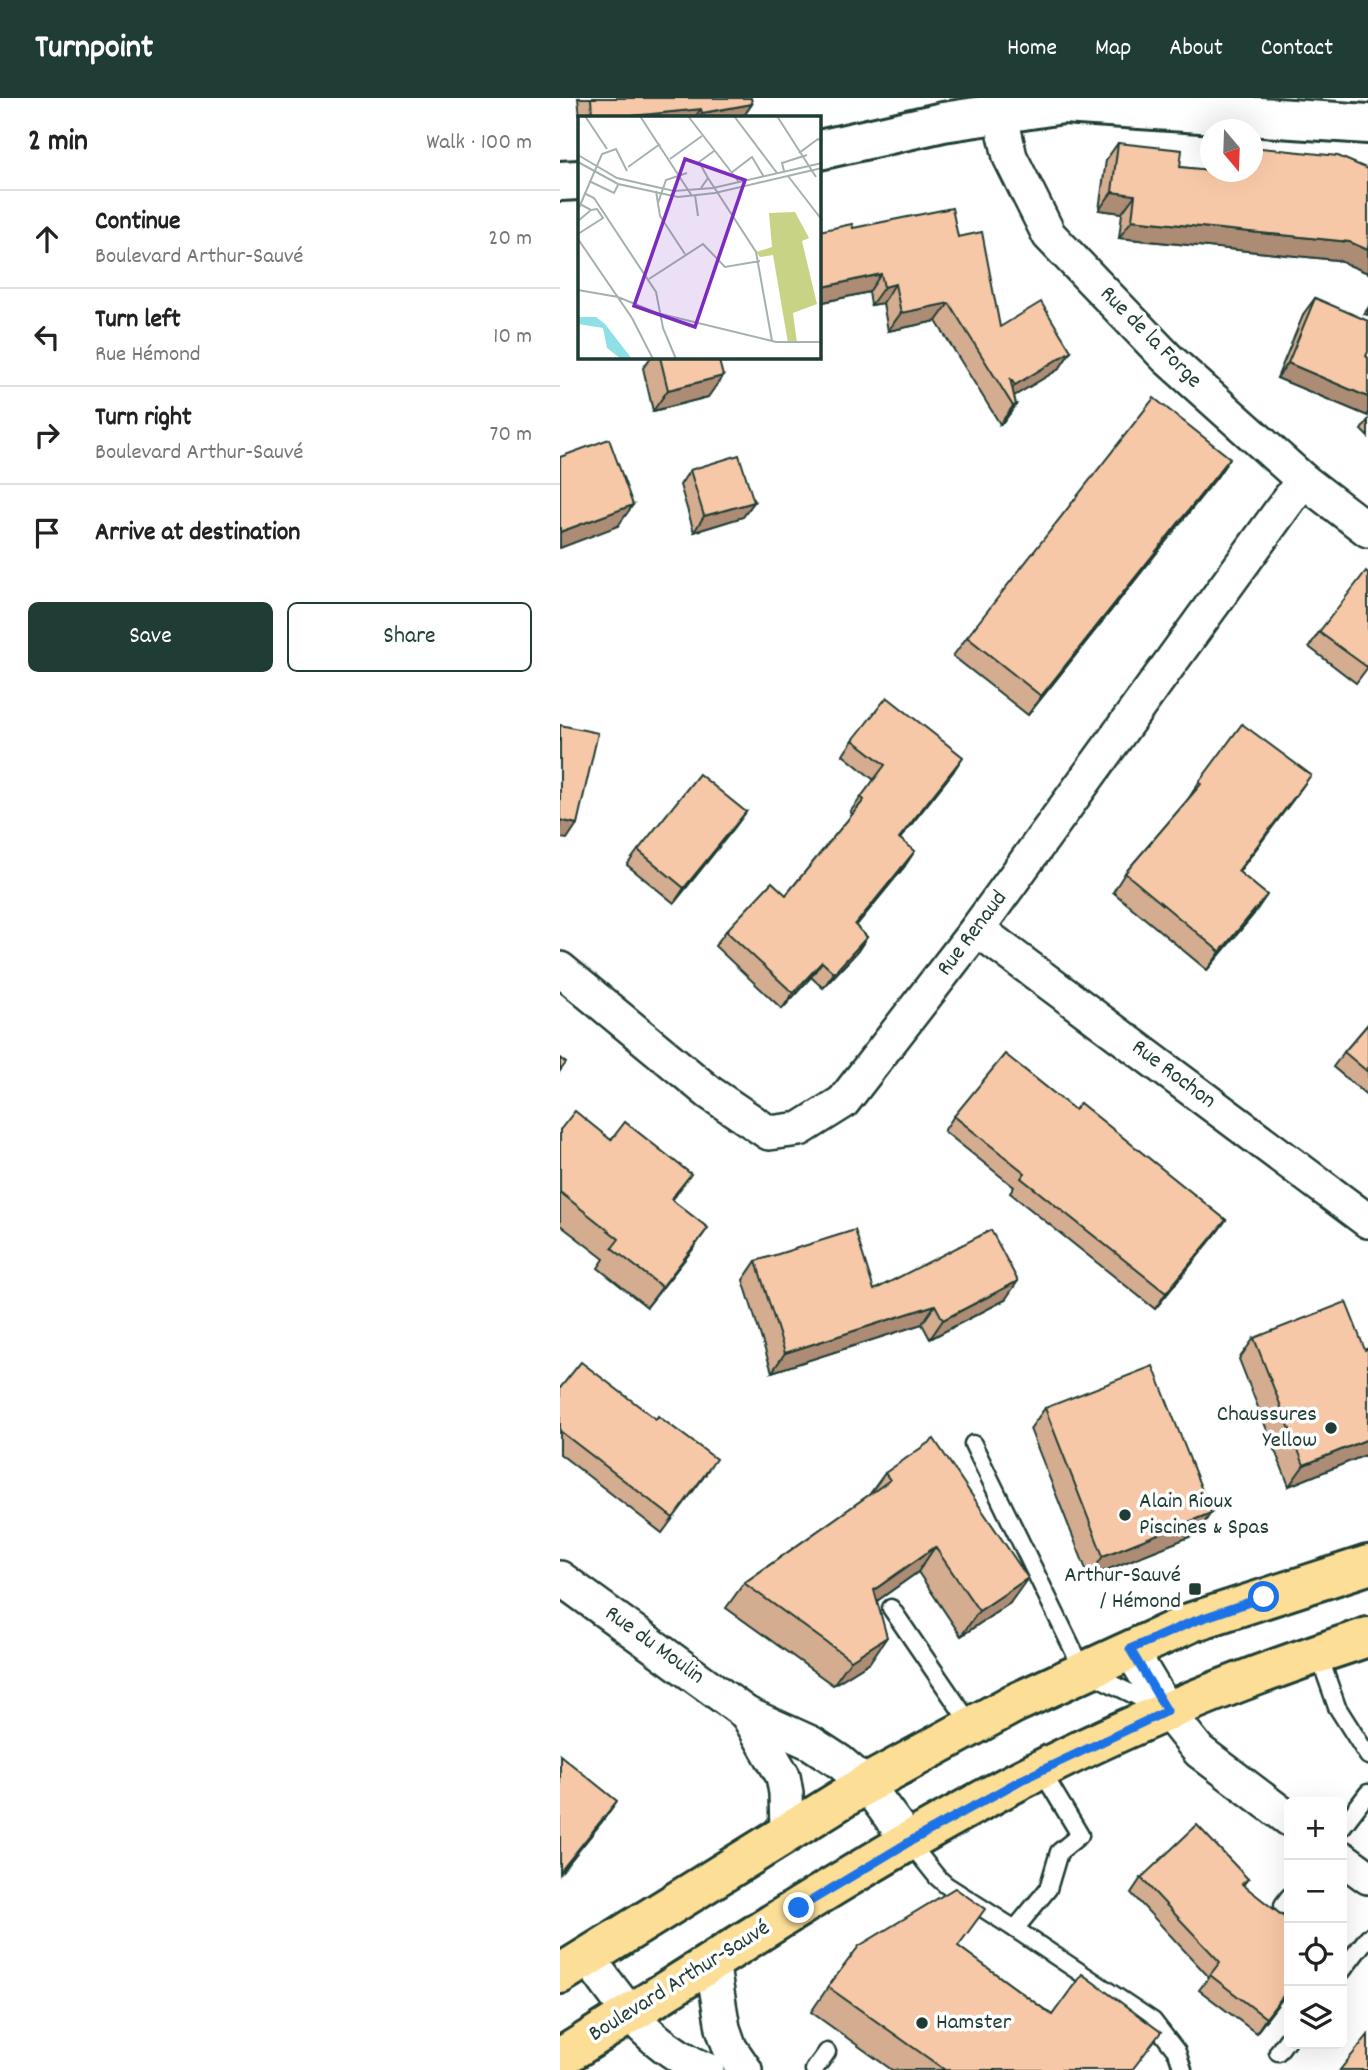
<!DOCTYPE html>
<meta charset="utf-8">
<style>
body{margin:0;font-family:Dekko,sans-serif;background:#f6f6f6;color:#222}
.controls{position:absolute;right:21px;bottom:21px;display:grid;overflow:hidden;border-radius:10px;box-shadow:0 7px 28px #0002}
.controls button{width:63px;height:63px;display:grid;place-items:center;padding:0;border:0;border-bottom:2px solid #e0e0e0;background:#fff;color:#222;font:35px sans-serif}
.compass{position:absolute;left:640px;top:21px;width:63px;height:63px;border-radius:50%;background:#fff;box-shadow:0 7px 28px #0002;rotate:161deg}
.stop{position:absolute;width:21px;height:21px;margin:-16px;border:5px solid #1a73e8;border-radius:50%;background:#fff}
.stop.end{background:#1a73e8;border-color:#fff;box-shadow:0 2px 7px #0008}
.list{margin:0;padding:0;list-style:none}
h2{display:flex;justify-content:space-between;align-items:center;height:91px;margin:0;padding:0 28px;font-size:30px}
h2 small{font-size:23px;font-weight:400;color:#767676}
.list li{display:grid;grid-template-columns:46px 1fr auto;gap:21px;align-items:center;box-sizing:border-box;height:98px;padding:0 28px;border-top:2px solid #e0e0e0}
.list b{display:block;font-size:26px;white-space:nowrap}
.list p{margin:0;font-size:23px;white-space:nowrap;color:#767676}
.list em{font-size:23px;font-style:normal;color:#767676}
.actions{display:flex;gap:14px;padding:21px 28px}
.actions a{flex:1;padding:16px 0;border:2px solid #1f3d34;border-radius:10px;text-align:center;font-size:24px;color:#1f3d34}
.actions .main{background:#1f3d34;color:#fff}
.icon{flex:none;width:38px;height:38px;fill:none;stroke:currentColor;stroke-width:2;stroke-linecap:round;stroke-linejoin:round}
.map{position:relative;flex:none;width:808px;height:1972px;overflow:hidden}
header{display:flex;align-items:center;gap:42px;box-sizing:border-box;height:98px;padding:0 35px;background:#1f3d34;color:#fff}
header strong{font-size:33px}
nav{display:flex;gap:38px;margin-inline-start:auto;font-size:24px}
main{display:flex}
aside{flex:1;background:#fff}
.map>svg:first-child{display:block}
.lines{fill:none;stroke-linecap:round;stroke-linejoin:round}
.service-casing{stroke:#1f3d34;stroke-width:21}
.minor-casing{stroke:#1f3d34;stroke-width:38}
.tertiary-casing{stroke:#1f3d34;stroke-width:44}
.primary-casing{stroke:#1f3d34;stroke-width:44}
.service{stroke:#fff;stroke-width:16}
.minor{stroke:#fff;stroke-width:33}
.tertiary{stroke:#fff;stroke-width:38}
.primary{stroke:#fcde96;stroke-width:38}
.wall{fill:#d4ac90;stroke:#1f3d34;stroke-width:2}
.shaded-wall{fill:#ad8c75;stroke:#1f3d34;stroke-width:2}
.building{fill:#f7c8a7;stroke:#1f3d34;stroke-width:2}
.route{stroke:#1a73e8;stroke-width:9}
.poi-dot{fill:#1f3d34;stroke:#fff;stroke-width:2.5}
.labels{text-anchor:middle;dominant-baseline:central;stroke-width:7;stroke-linejoin:round;paint-order:stroke}
.street-label{font-size:23px;fill:#1f3d34;stroke:#fff}
.poi-label{font-size:23px;fill:#1f3d34;stroke:#fff;text-anchor:end}
.inset-road{fill:none;stroke:#a5b1ae;stroke-width:2}
.view{fill:#7b2cbf;fill-opacity:0.15;stroke:#7b2cbf;stroke-width:3.5}
.inset-edge{fill:none;stroke:#1f3d34;stroke-width:3.5}
</style>
<header>
<strong>Turnpoint</strong>
<nav><a>Home</a><a>Map</a><a>About</a><a>Contact</a></nav>
</header>
<main>
<aside>
<h2>2 min<small>Walk · 100 m</small></h2>
<ul class="list">
<li><svg class="icon" aria-label="ahead" viewBox="0 0 24 24"><path d="M12 20V5M6 11l6-6 6 6"/></svg><div><b>Continue</b><p>Boulevard Arthur-Sauvé</p></div><em>20 m</em></li>
<li><svg class="icon" aria-label="left" viewBox="0 0 24 24"><path d="M17 20v-9H6M10 6l-5 5 5 5"/></svg><div><b>Turn left</b><p>Rue Hémond</p></div><em>10 m</em></li>
<li><svg class="icon" aria-label="right" viewBox="0 0 24 24"><path d="M7 20v-9h11M14 6l5 5-5 5"/></svg><div><b>Turn right</b><p>Boulevard Arthur-Sauvé</p></div><em>70 m</em></li>
<li><svg class="icon" aria-label="arrive" viewBox="0 0 24 24"><path d="M6 21V4h12l-3 4 3 4H6"/></svg><div><b>Arrive at destination</b></div></li>
</ul>
<div class="actions"><a class="main">Save</a><a>Share</a></div>
</aside>
<div class="map">
<svg width="808" height="1972" viewBox="0 0 808 1972">
<rect width="100%" height="100%" fill="#fff"/>
<filter id="ink" filterUnits="userSpaceOnUse"><feTurbulence type="fractalNoise" baseFrequency=".0143" numOctaves="2"/><feDisplacementMap in="SourceGraphic" scale="14" xChannelSelector="R" yChannelSelector="G"/><feConvolveMatrix kernelMatrix="1 2 1 2 8 2 1 2 1" color-interpolation-filters="sRGB"/></filter>
<g filter="url(#ink)">
<g class="lines">
<g class="service-casing">
<g id="service">
<path d="M 413,1346 L 523,1572 L 597,1608"/>
<path d="M 331,1510 L 411,1627"/>
<path d="M 758,1555 L 777,1609 L 808,1658"/>
<path d="M 782,1729 L 808,1695"/>
<path d="M 349,1744 L 377,1779 L 386,1787 L 455,1831 L 488,1791 L 499,1754 L 520,1737 L 481,1672"/>
<path d="M 723,1807 L 729,1799"/>
<path d="M 455,1831 L 593,1923 L 617,1954 L 623,1972"/>
<path d="M 782,1873 L 808,1839"/>
<path d="M 718,1954 L 729,1939"/>
<path d="M 254,1972 L 267,1954"/>
</g>
</g>
<g class="minor-casing">
<g id="minor">
<path d="M 437,0 L 450,59 L 489,137 L 607,260 L 743,382 L 808,432"/>
<path d="M 417,831 L 808,1123"/>
<path d="M 0,871 L 150,995 L 209,1035 L 240,1031 L 283,1004 L 417,831 L 743,382"/>
<path d="M 0,1480 L 187,1616 L 251,1645 L 280,1664 L 306,1686 L 349,1744"/>
<path d="M 570,1551 L 607,1613 L 639,1653 L 729,1721"/>
<path d="M 187,1616 L 223,1678 L 226,1695 L 227,1733"/>
<path d="M 782,1760 L 808,1779"/>
<path d="M 27,1858 C 63,1907 88,1948 147,1972"/>
<path d="M 152,1864 L 163,1930 L 170,1950 L 185,1972"/>
</g>
</g>
<g class="tertiary-casing">
<g id="tertiary">
<path d="M 259,52 L 383,24 L 503,6 L 808,26"/>
<path d="M 0,83 L 19,82"/>
</g>
</g>
<g class="primary-casing">
<g id="primary">
<path d="M 0,1876 L 306,1686 L 453,1606 L 632,1524 L 808,1467"/>
<path d="M 0,1960 C 152,1865 302,1764 462,1681 C 573,1624 689,1577 808,1539"/>
</g>
</g>
<use href="#service" class="service"/>
<use href="#minor" class="minor"/>
<use href="#tertiary" class="tertiary"/>
<use href="#primary" class="primary"/>
</g>
<g class="wall">
<path d="M 18,0 L 191,0 L 192,6 L 183,19 L 20,19 Z"/>
<path d="M 558,45 L 620,69 L 679,76 L 679,74 L 808,71 L 808,175 L 777,162 L 559,140 L 562,115 L 539,112 L 546,62 Z"/>
<path d="M 293,130 L 398,139 L 440,229 L 511,253 L 499,271 L 454,298 L 456,307 L 443,325 L 440,326 L 376,223 L 328,233 L 323,205 L 311,207 L 309,194 L 259,205 L 259,133 Z"/>
<path d="M 755,200 L 808,260 L 808,318 L 717,280 L 744,215 Z"/>
<path d="M 91,259 L 158,259 L 148,299 L 93,313 L 83,270 Z"/>
<path d="M 808,322 L 808,339 L 801,332 Z"/>
<path d="M 670,360 L 657,379 L 468,617 L 393,558 L 407,539 Z"/>
<path d="M 130,372 L 194,404 L 183,419 L 134,434 L 120,387 Z"/>
<path d="M 759,534 L 808,569 L 796,585 L 749,549 Z"/>
<path d="M 293,642 L 393,674 L 340,741 L 345,768 L 296,828 L 307,839 L 297,854 L 263,890 L 251,879 L 222,911 L 155,848 L 166,833 L 226,797 L 293,716 L 290,714 L 314,682 L 283,657 Z"/>
<path d="M 639,684 L 738,695 L 679,774 L 694,816 L 647,872 L 553,794 L 565,775 L 627,703 Z"/>
<path d="M 186,714 L 175,729 L 114,805 L 67,767 L 78,752 Z"/>
<path d="M 808,926 L 808,998 L 773,969 L 784,954 Z"/>
<path d="M 515,1012 L 666,1122 L 655,1137 L 595,1211 L 450,1095 L 454,1089 L 384,1033 L 394,1018 Z"/>
<path d="M 0,1032 L 116,1097 L 112,1102 L 133,1151 L 87,1209 L 38,1170 L 44,1161 L 0,1127 Z"/>
<path d="M 196,1163 L 314,1192 L 445,1202 L 370,1241 L 362,1226 L 212,1274 L 183,1182 Z"/>
<path d="M 694,1240 L 808,1356 L 729,1388 L 679,1261 Z"/>
<path d="M 0,1290 L 146,1376 L 102,1435 L 0,1356 Z"/>
<path d="M 485,1310 L 637,1436 L 529,1479 L 470,1331 Z"/>
<path d="M 325,1375 L 450,1505 L 401,1538 L 358,1474 L 317,1503 L 310,1564 L 273,1587 L 166,1510 L 184,1485 L 309,1397 Z"/>
<path d="M 581,1780 L 688,1781 L 683,1787 L 729,1892 L 696,1935 L 639,1892 L 649,1879 L 571,1795 Z"/>
<path d="M 399,1849 L 492,1917 L 573,1972 L 332,1972 L 251,1914 L 268,1889 Z"/>
</g>
<g class="shaded-wall">
<path d="M 192,6 L 183,19 L 138,19 L 142,15 Z"/>
<path d="M 141,11 L 135,19 L 61,19 Z"/>
<path d="M 42,16 L 40,19 L 30,19 L 32,17 Z"/>
<path d="M 552,94 L 575,97 L 562,115 L 539,112 Z"/>
<path d="M 572,122 L 790,144 L 808,152 L 808,175 L 777,162 L 559,140 Z"/>
<path d="M 321,176 L 309,194 L 259,205 L 259,190 Z"/>
<path d="M 335,186 L 323,205 L 311,207 L 324,189 Z"/>
<path d="M 389,205 L 376,223 L 328,233 L 341,215 Z"/>
<path d="M 808,210 L 808,217 L 804,216 Z"/>
<path d="M 511,253 L 499,271 L 449,301 L 447,298 L 455,287 Z"/>
<path d="M 728,265 L 808,299 L 808,318 L 717,280 Z"/>
<path d="M 163,278 L 148,299 L 93,313 L 108,292 Z"/>
<path d="M 456,307 L 443,325 L 440,326 L 453,308 Z"/>
<path d="M 670,360 L 657,379 L 468,617 L 481,598 Z"/>
<path d="M 194,404 L 183,419 L 134,434 L 144,418 Z"/>
<path d="M 73,407 L 58,428 L 0,450 L 0,434 Z"/>
<path d="M 403,659 L 393,674 L 328,755 L 339,740 Z"/>
<path d="M 751,677 L 738,695 L 665,792 L 678,773 Z"/>
<path d="M 186,714 L 175,729 L 114,805 L 124,790 Z"/>
<path d="M 0,722 L 17,726 L 7,741 L 0,740 Z"/>
<path d="M 355,753 L 345,768 L 284,842 L 295,827 Z"/>
<path d="M 707,797 L 694,816 L 647,872 L 660,854 Z"/>
<path d="M 307,839 L 297,854 L 263,890 L 274,875 Z"/>
<path d="M 262,864 L 251,879 L 222,911 L 233,895 Z"/>
<path d="M 131,1076 L 116,1097 L 96,1122 L 111,1101 Z"/>
<path d="M 666,1122 L 655,1137 L 595,1211 L 606,1195 Z"/>
<path d="M 148,1130 L 133,1151 L 87,1209 L 102,1189 Z"/>
<path d="M 458,1183 L 445,1202 L 370,1241 L 383,1222 Z"/>
<path d="M 375,1207 L 362,1226 L 212,1274 L 225,1255 Z"/>
<path d="M 808,1341 L 808,1356 L 729,1388 L 744,1367 Z"/>
<path d="M 651,1415 L 637,1436 L 529,1479 L 543,1458 Z"/>
<path d="M 375,1449 L 358,1474 L 297,1517 L 314,1492 Z"/>
<path d="M 468,1480 L 450,1505 L 401,1538 L 419,1513 Z"/>
<path d="M 327,1539 L 310,1564 L 273,1587 L 291,1562 Z"/>
<path d="M 57,1703 L 42,1724 L 0,1776 L 0,1774 Z"/>
<path d="M 729,1890 L 729,1892 L 696,1935 L 706,1920 Z"/>
</g>
<g class="building">
<path d="M 31,0 L 191,0 L 192,6 L 142,15 L 141,11 L 61,19 L 43,19 L 42,16 L 32,17 Z"/>
<path d="M 558,45 L 622,52 L 620,69 L 650,72 L 650,74 L 689,77 L 690,74 L 692,74 L 692,49 L 778,58 L 808,71 L 808,152 L 790,144 L 572,122 L 575,97 L 552,94 Z"/>
<path d="M 392,110 L 398,139 L 422,134 L 440,229 L 481,204 L 511,253 L 455,287 L 450,280 L 456,307 L 453,308 L 389,205 L 341,215 L 335,186 L 324,189 L 321,176 L 259,190 L 259,133 L 292,126 L 293,130 Z"/>
<path d="M 755,200 L 808,223 L 808,254 L 806,258 L 808,260 L 808,299 L 728,265 Z"/>
<path d="M 100,259 L 158,259 L 163,278 L 108,292 Z"/>
<path d="M 594,300 L 670,360 L 481,598 L 407,539 Z"/>
<path d="M 49,341 L 73,407 L 0,434 L 0,359 Z"/>
<path d="M 179,357 L 194,404 L 144,418 L 130,372 Z"/>
<path d="M 806,473 L 808,475 L 808,568 L 807,569 L 759,534 Z"/>
<path d="M 327,599 L 403,659 L 339,740 L 355,753 L 295,827 L 307,839 L 274,875 L 262,864 L 233,895 L 166,833 L 212,784 L 226,797 L 304,702 L 301,699 L 325,667 L 293,642 Z"/>
<path d="M 682,626 L 751,677 L 678,773 L 707,797 L 660,854 L 565,775 L 641,686 L 639,684 Z"/>
<path d="M 0,627 L 38,635 L 17,726 L 0,722 Z"/>
<path d="M 139,676 L 186,714 L 124,790 L 78,752 Z"/>
<path d="M 808,926 L 808,974 L 784,954 Z"/>
<path d="M 445,956 L 515,1012 L 520,1005 L 666,1122 L 606,1195 L 461,1080 L 465,1075 L 394,1018 Z"/>
<path d="M 0,960 L 6,965 L 0,973 Z"/>
<path d="M 15,1013 L 51,1042 L 65,1024 L 131,1076 L 111,1101 L 148,1130 L 102,1189 L 52,1150 L 59,1141 L 0,1094 L 0,1032 Z"/>
<path d="M 295,1132 L 314,1192 L 431,1132 L 458,1183 L 383,1222 L 375,1207 L 225,1255 L 196,1163 Z"/>
<path d="M 786,1204 L 805,1252 L 808,1250 L 808,1341 L 744,1367 L 694,1240 Z"/>
<path d="M 21,1264 L 96,1321 L 98,1318 L 156,1361 L 113,1420 L 0,1333 L 0,1290 Z"/>
<path d="M 593,1268 L 651,1415 L 543,1458 L 485,1310 Z"/>
<path d="M 374,1341 L 468,1480 L 419,1513 L 375,1449 L 314,1492 L 327,1539 L 291,1562 L 184,1485 L 330,1382 L 325,1375 Z"/>
<path d="M 0,1657 L 57,1703 L 0,1774 Z"/>
<path d="M 637,1727 L 688,1781 L 682,1786 L 729,1823 L 729,1890 L 706,1920 L 650,1877 L 660,1864 L 581,1780 Z"/>
<path d="M 395,1790 L 425,1811 L 398,1848 L 492,1917 L 522,1876 L 601,1934 L 572,1972 L 385,1972 L 268,1889 L 299,1848 Z"/>
<path d="M 808,1937 L 808,1972 L 780,1972 Z"/>
</g>
</g>
<g class="lines" filter="url(#ink)">
<path class="route" d="M 239,1810 L 349,1744 L 461,1682 L 607,1613 L 570,1551 L 632,1524 L 704,1499"/>
</g>
<g class="poi-dot">
<circle cx="771" cy="1330" r="7"/>
<circle cx="565" cy="1417" r="7"/>
<rect x="628" y="1484" width="14" height="14" rx="3.5"/>
<circle cx="362" cy="1925" r="7"/>
</g>
<g class="labels">
<g class="street-label">
<text transform="translate(590 240) rotate(45)">Rue de la Forge</text>
<text transform="translate(413 836) rotate(-53)">Rue Renaud</text>
<text transform="translate(613 977) rotate(37)">Rue Rochon</text>
<text transform="translate(94 1548) rotate(36)">Rue du Moulin</text>
<text transform="translate(120 1884) rotate(-32)">Boulevard Arthur-Sauvé</text>
</g>
<g class="poi-label">
<text x="757" y="1317">Chaussures<tspan x="757" dy="26">Yellow</tspan></text>
<text x="579" y="1404" text-anchor="start">Alain Rioux<tspan x="579" dy="26">Piscines &amp; Spas</tspan></text>
<text x="621" y="1478">Arthur-Sauvé<tspan x="621" dy="26">/ Hémond</tspan></text>
<text x="376" y="1925" text-anchor="start">Hamster</text>
</g>
</g>
<g transform="translate(18 18)">
<rect width="243" height="243" fill="#fff"/>
<path d="M 217,96 L 231,122 L 224,125 L 239,188 L 215,197 L 219,227 L 210,227 L 195,139 L 182,141 L 178,136 L 194,131 L 191,97 Z" fill="#c8d386"/>
<path d="M 0,201 L 18,201 L 27,208 L 54,243 L 43,243 L 29,232 L 25,212 L 0,208 Z" fill="#8edfe6"/>
<path class="inset-road" d="M 7,0 L 29,33M 62,0 L 114,80M 110,0 L 161,66M 156,0 L 199,57M 199,0 L 238,61M 221,37 L 240,23 L 244,26M 0,39 L 39,62 L 96,75 L 135,72 L 244,47M 92,43 L 124,20M 0,46 L 40,68 L 100,81 L 137,77 L 244,52M 50,51 L 82,28M 206,55 L 204,47 L 229,39M 153,57 L 174,41 L 186,61M 210,60 L 244,104M 130,62 L 121,46 L 136,35M 11,65 L 36,77 L 40,69M 123,72 L 130,62 L 178,136 L 194,225M 78,75 L 82,100 L 107,138M 6,77 L 16,82 L 78,176 L 85,212 L 98,243M 117,79 L 120,100M 80,87 L 88,64 L 109,57M 0,94 L 24,38 L 38,33 L 49,55M 0,105 L 13,94 L 2,88M 0,118 L 25,102 L 19,93 L 13,94M 0,123 L 54,202 L 75,243M 71,163 L 125,128 L 147,151 L 182,145M 0,174 L 40,181 L 79,197 L 198,226 L 244,226"/>
<path class="view" d="M 107,43 L 167,64 L 117,211 L 56,190 Z"/>
<rect width="243" height="243" class="inset-edge"/>
</g>
</svg>
<div class="controls">
<button>+</button>
<button>−</button>
<button><svg class="icon" aria-label="locate" viewBox="0 0 24 24"><circle cx="12" cy="12" r="6"/><path d="M12 2v4M12 18v4M2 12h4M18 12h4"/></svg></button>
<button><svg class="icon" aria-label="layers" viewBox="0 0 24 24"><path d="M12 4l9 5-9 5-9-5zM3 14l9 5 9-5"/></svg></button>
</div>
<svg class="compass" viewBox="-18 -18 36 36"><path d="M0-13l5 13h-10z" fill="#e53935"/><path d="M0 13l5-13h-10z" fill="#767676"/></svg>
<div class="stop" style="left:704px;top:1499px"></div>
<div class="stop end" style="left:239px;top:1810px"></div>
</div>
</main>
